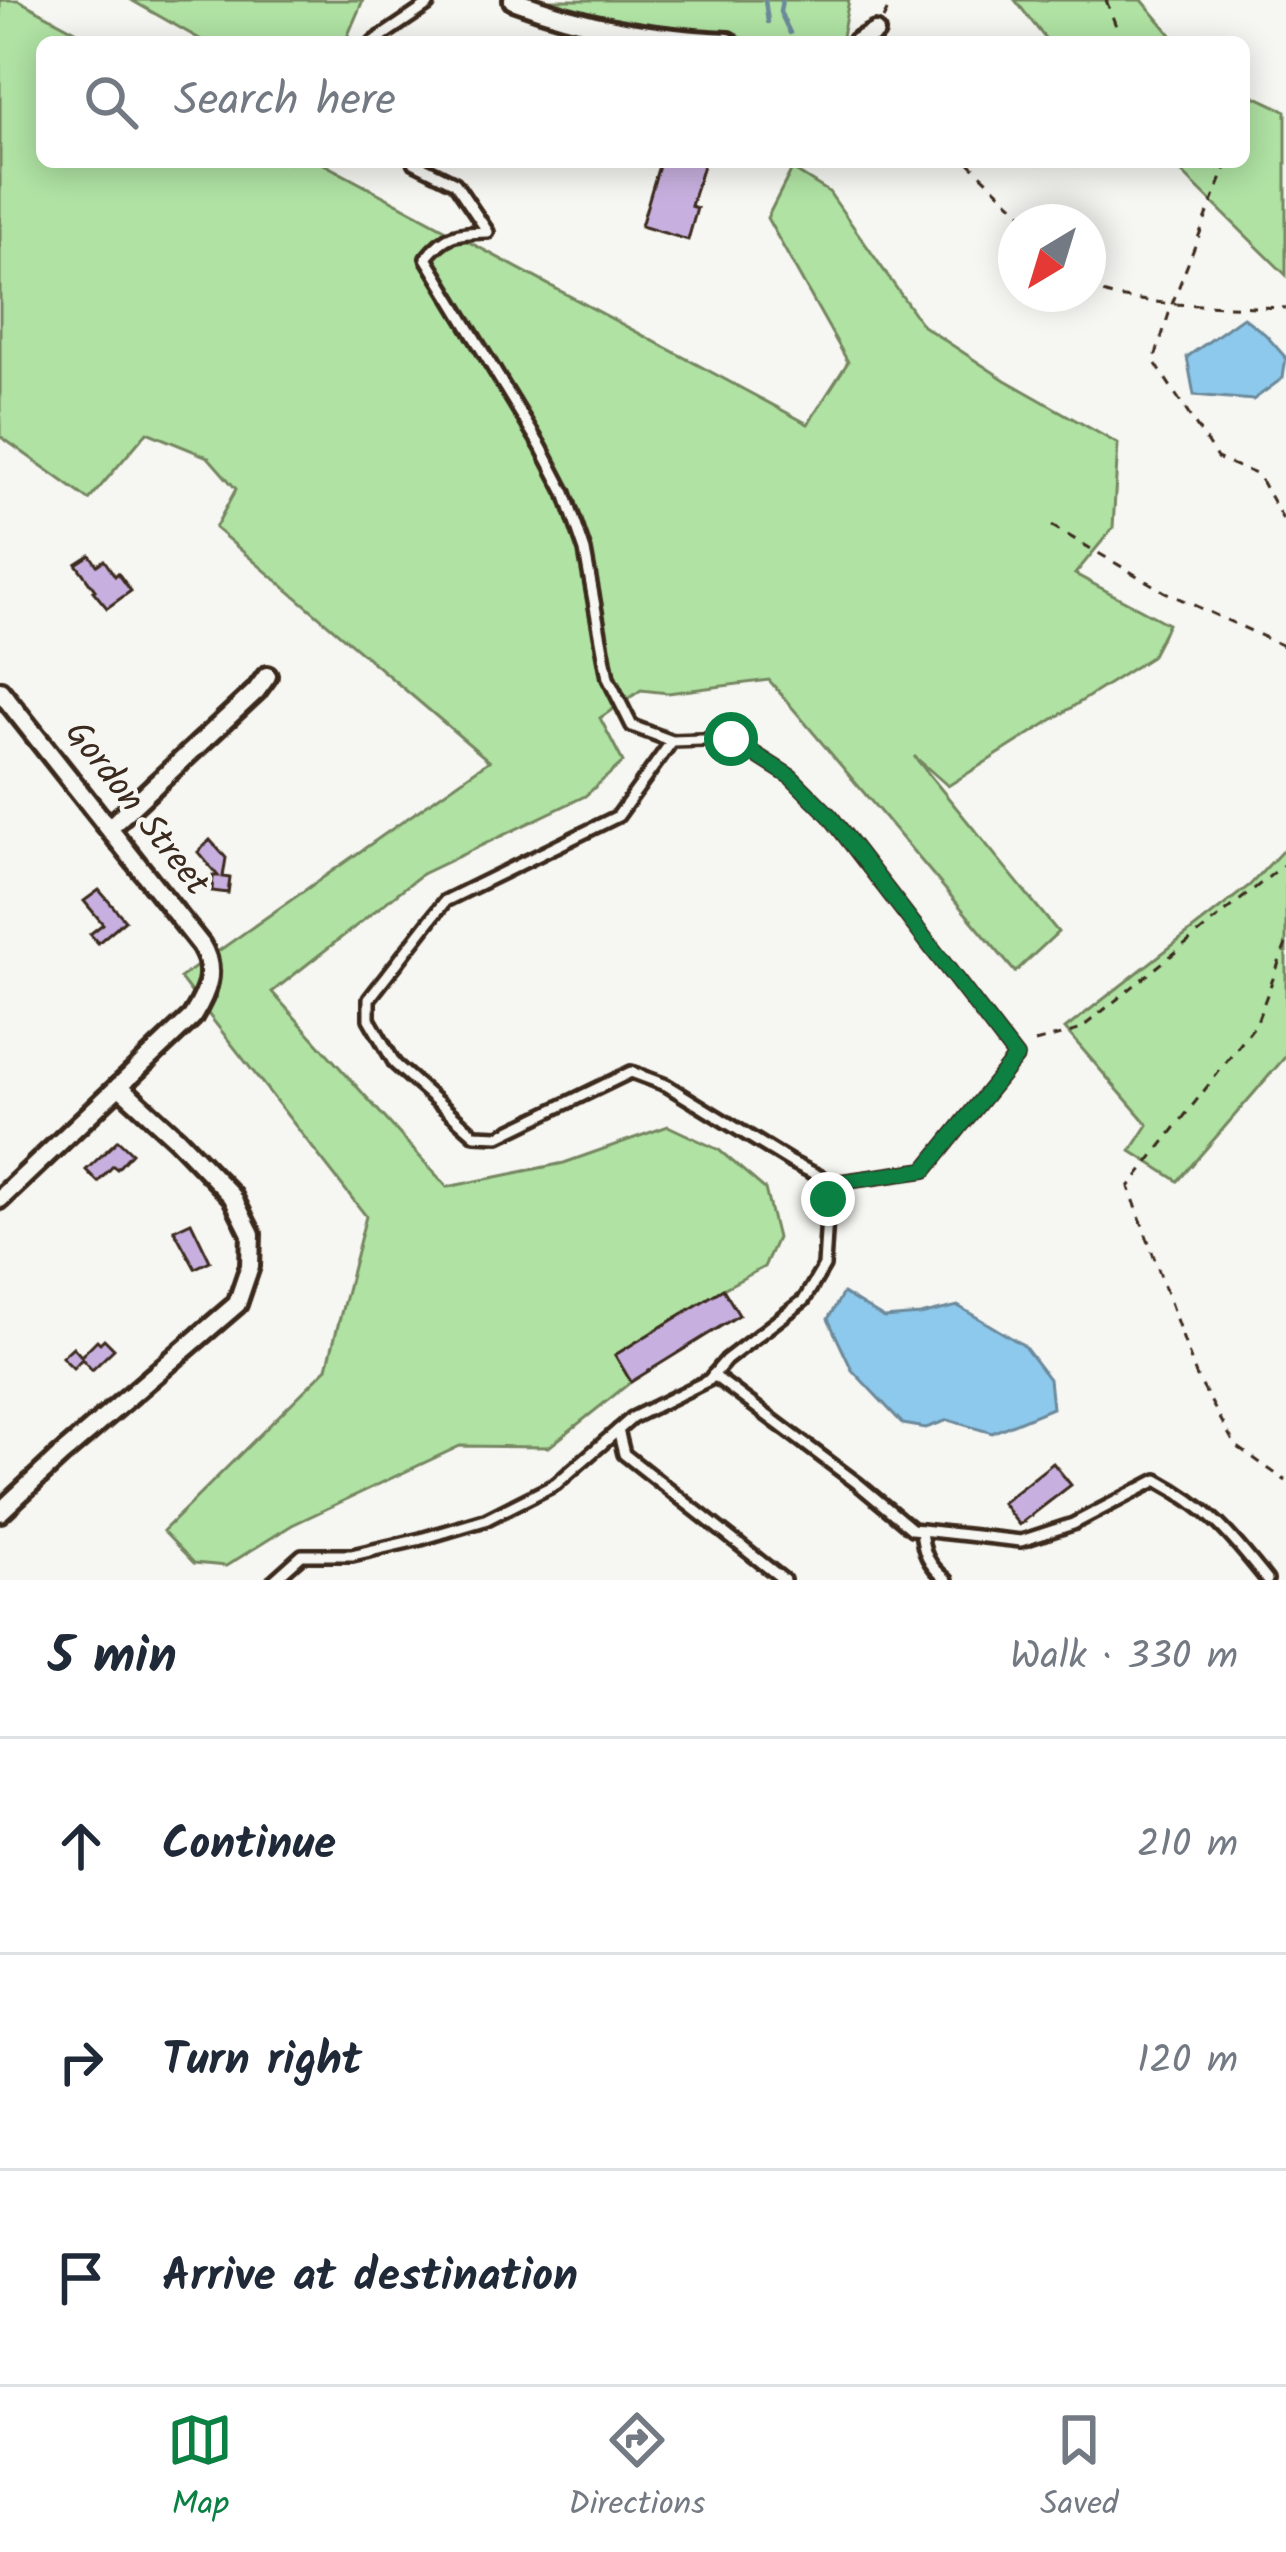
<!DOCTYPE html>
<meta charset="utf-8">
<style>
body{margin:0;font-family:Kalam,sans-serif;background:#f2f2f3;color:#1f2937}
.compass{position:absolute;left:998px;top:204px;width:108px;height:108px;border-radius:50%;background:#fff;box-shadow:0 6px 30px #0003;rotate:218deg}
.stop{position:absolute;width:36px;height:36px;margin:-27px;border:9px solid #0b8043;border-radius:50%;background:#fff}
.stop.end{background:#0b8043;border-color:#fff;box-shadow:0 3px 12px #0008}
.list{margin:0;padding:0;list-style:none}
h2{display:flex;justify-content:space-between;align-items:center;height:156px;margin:0;padding:0 48px;font-size:51px}
h2 small{font-size:39px;font-weight:400;color:#747a83}
.list li{display:grid;grid-template-columns:78px 1fr auto;gap:36px;align-items:center;box-sizing:border-box;height:216px;padding:0 48px;border-top:3px solid #e0e1e3}
.list b{display:block;font-size:45px;white-space:nowrap}
.list em{font-size:39px;font-style:normal;color:#747a83}
.icon{flex:none;width:66px;height:66px;fill:none;stroke:currentColor;stroke-width:2;stroke-linecap:round;stroke-linejoin:round}
.map{position:relative;flex:none;width:1286px;height:1580px;overflow:hidden}
.search{position:absolute;background:#fff;box-shadow:0 6px 30px #0003;left:36px;right:36px;top:36px;height:132px;display:flex;align-items:center;gap:30px;box-sizing:border-box;padding:0 42px;border-radius:18px;color:#747a83;font-size:45px}
.sheet{height:804px;background:#fff}
nav{display:flex;justify-content:space-around;align-items:center;box-sizing:border-box;height:168px;border-top:3px solid #e0e1e3;background:#fff;font-size:33px;color:#747a83}
nav a{display:grid;justify-items:center;gap:6px}
nav .on{color:#0b8043}
.map>svg:first-child{display:block}
.green{fill:#afe2a3;stroke:#758660;stroke-width:3}
.water{fill:#8cc9ec;stroke:#6c899a;stroke-width:3}
.lines{fill:none;stroke-linecap:round;stroke-linejoin:round}
.stream{stroke:#6c899a;stroke-width:4.5}
.building{fill:#c7b0df;stroke:#3b2a1e;stroke-width:3}
.lane-casing{stroke:#3b2a1e;stroke-width:18}
.street-casing{stroke:#3b2a1e;stroke-width:26}
.path{stroke:#3b2a1e;stroke-width:3;stroke-dasharray:9 9;stroke-linecap:butt}
.lane{stroke:#f6f6f2;stroke-width:9}
.street{stroke:#f6f6f2;stroke-width:16}
.route{stroke:#0b8043;stroke-width:15}
.labels{text-anchor:middle;dominant-baseline:central;stroke-width:9;stroke-linejoin:round;paint-order:stroke}
.street-label{font-size:36px;fill:#3b2a1e;stroke:#f6f6f2}
</style>
<div class="map">
<svg width="1286" height="1580" viewBox="0 0 1286 1580">
<rect width="100%" height="100%" fill="#f6f6f2"/>
<filter id="ink" filterUnits="userSpaceOnUse"><feTurbulence type="fractalNoise" baseFrequency=".00833" numOctaves="2"/><feDisplacementMap in="SourceGraphic" scale="24" xChannelSelector="R" yChannelSelector="G"/><feConvolveMatrix kernelMatrix="1 2 1 2 8 2 1 2 1" color-interpolation-filters="sRGB"/></filter>
<g filter="url(#ink)">
<g class="green">
<path d="M 0,0 L 18,0 L 96,42 L 42,42 L 42,162 L 320,162 L 808,424 L 848,362 L 767,218 L 792,169 L 829,192 L 923,326 L 1005,380 L 1118,444 L 1113,528 L 1075,574 L 1168,624 L 1151,657 L 948,786 L 914,756 L 1058,932 L 1015,972 L 769,680 L 668,693 L 641,690 L 600,718 L 623,762 L 585,796 L 422,874 L 272,992 L 447,1187 L 564,1163 L 668,1126 L 719,1150 L 765,1189 L 777,1238 L 764,1267 L 723,1289 L 615,1355 L 631,1382 L 549,1447 L 460,1446 L 292,1525 L 226,1566 L 194,1563 L 163,1531 L 327,1368 L 366,1216 L 180,978 L 489,761 L 215,528 L 236,489 L 208,457 L 147,432 L 89,500 L 0,436 Z"/>
<path d="M 131,0 L 363,0 L 345,42 L 205,42 Z"/>
<path d="M 536,0 L 849,0 L 841,42 C 736,42 636,31 536,0 Z"/>
<path d="M 1015,0 L 1142,0 L 1177,42 L 1048,42 Z"/>
<path d="M 1244,91 L 1286,111 L 1286,275 L 1171,162 L 1244,162 Z"/>
<path d="M 1286,847 L 1286,1056 L 1178,1181 L 1131,1151 L 1148,1125 L 1065,1029 L 1250,885 Z"/>
</g>
<g class="water">
<path d="M 1243,317 L 1265,334 L 1286,358 L 1283,378 L 1253,400 L 1194,395 L 1187,357 Z"/>
<path d="M 843,1293 L 884,1318 L 920,1315 L 958,1306 L 1023,1345 L 1049,1379 L 1052,1408 L 992,1433 L 948,1420 L 926,1428 L 903,1424 L 852,1370 L 828,1319 Z"/>
</g>
<g class="lines">
<g class="stream">
<path d="M 765,0 L 768,22"/>
<path d="M 782,0 L 780,12 L 790,33"/>
<path d="M 791,162 L 792,169"/>
</g>
</g>
<g class="building">
<path d="M 660,162 L 704,162 L 691,206 L 697,208 L 688,240 L 641,226 Z"/>
<path d="M 90,555 L 97,565 L 104,560 L 115,576 L 118,573 L 131,591 L 107,608 L 93,591 L 95,590 L 76,564 Z"/>
<path d="M 210,840 L 226,858 L 223,877 L 230,878 L 228,893 L 212,891 L 213,876 L 218,876 L 198,852 Z"/>
<path d="M 99,890 L 125,920 L 98,943 L 90,934 L 103,924 L 84,901 Z"/>
<path d="M 118,1140 L 132,1153 L 117,1169 L 113,1166 L 98,1182 L 86,1170 Z"/>
<path d="M 191,1222 L 210,1261 L 195,1268 L 174,1230 Z"/>
<path d="M 723,1289 L 739,1315 L 631,1382 L 615,1355 Z"/>
<path d="M 104,1339 L 114,1349 L 92,1370 L 82,1359 L 73,1368 L 62,1357 L 73,1347 L 81,1356 L 97,1340 L 100,1343 Z"/>
<path d="M 1053,1463 L 1071,1485 L 1019,1525 L 1002,1503 Z"/>
</g>
<g class="lines">
<g class="lane-casing">
<g id="lane">
<path d="M 373,42 L 428,5"/>
<path d="M 413,162 L 455,183 L 488,232 C 456,233 446,233 426,258 L 541,447 L 565,493 L 585,551 L 608,678 L 632,726 L 672,741 L 731,739 L 791,777 L 830,816 L 1016,1057 L 925,1170 L 833,1183 L 791,1162 L 666,1085 L 631,1072 L 499,1136 L 475,1135 L 395,1064 L 369,1019 L 369,999 L 445,901 L 618,816 L 672,741"/>
<path d="M 713,1375 L 857,1483 L 912,1529 L 1021,1541 L 1073,1524 L 1157,1480 C 1209,1508 1231,1535 1267,1580"/>
<path d="M 618,1430 L 624,1454 L 784,1580"/>
<path d="M 921,1530 C 923,1553 928,1565 947,1580"/>
<path d="M 274,1580 L 302,1555 L 352,1555 L 421,1539 L 485,1520 L 556,1484 L 632,1418 L 709,1380 L 726,1360 L 804,1300 L 824,1266 L 828,1199 L 833,1183"/>
</g>
</g>
<g class="street-casing">
<g id="street">
<path d="M 513,0 C 588,28 648,38 728,42"/>
<path d="M 857,42 L 875,32"/>
<path d="M 0,691 L 201,945 C 217,971 207,993 192,1017 L 0,1199"/>
<path d="M 109,828 L 256,691 L 267,676"/>
<path d="M 0,1512 L 60,1456 L 237,1304 L 250,1266 L 251,1234 L 232,1196 L 177,1139 L 119,1086"/>
</g>
</g>
<g class="path">
<path d="M 1106,0 L 1122,42"/>
<path d="M 883,19 L 893,0"/>
<path d="M 968,162 L 1031,222"/>
<path d="M 1228,162 L 1172,304 L 1154,361 L 1217,458 L 1258,475 L 1286,525"/>
<path d="M 1088,284 L 1096,291 L 1116,297 L 1172,304 L 1286,308"/>
<path d="M 1052,526 L 1165,592 L 1286,647"/>
<path d="M 1286,944 L 1256,1024 L 1129,1187 L 1196,1375 L 1235,1445 L 1286,1481"/>
<path d="M 1035,1042 L 1079,1030 L 1286,863"/>
</g>
<use href="#lane" class="lane"/>
<use href="#street" class="street"/>
</g>
</g>
<g class="lines" filter="url(#ink)">
<path class="route" d="M 731,739 L 791,777 L 830,816 L 1016,1057 L 925,1170 L 833,1183 L 828,1199"/>
</g>
<g class="labels">
<g class="street-label">
<text transform="translate(136 809) rotate(52)">Gordon Street</text>
</g>
</g>
</svg>
<svg class="compass" viewBox="-18 -18 36 36"><path d="M0-13l5 13h-10z" fill="#e53935"/><path d="M0 13l5-13h-10z" fill="#747a83"/></svg>
<div class="stop" style="left:731px;top:739px"></div>
<div class="stop end" style="left:828px;top:1199px"></div>
<div class="search"><svg class="icon" aria-label="search" viewBox="0 0 24 24"><circle cx="10" cy="10" r="6"/><path d="M15 15l6 6"/></svg>Search here</div>
</div>
<section class="sheet">
<h2>5 min<small>Walk · 330 m</small></h2>
<ul class="list">
<li><svg class="icon" aria-label="ahead" viewBox="0 0 24 24"><path d="M12 20V5M6 11l6-6 6 6"/></svg><div><b>Continue</b></div><em>210 m</em></li>
<li><svg class="icon" aria-label="right" viewBox="0 0 24 24"><path d="M7 20v-9h11M14 6l5 5-5 5"/></svg><div><b>Turn right</b></div><em>120 m</em></li>
<li><svg class="icon" aria-label="arrive" viewBox="0 0 24 24"><path d="M6 21V4h12l-3 4 3 4H6"/></svg><div><b>Arrive at destination</b></div></li>
</ul>
</section>
<nav>
<a class="on"><svg class="icon" aria-label="map" viewBox="0 0 24 24"><path d="M3 6l6-2 6 2 6-2v14l-6 2-6-2-6 2zM9 4v14M15 6v14"/></svg>Map</a>
<a><svg class="icon" aria-label="directions" viewBox="0 0 24 24"><path d="M12 3l9 9-9 9-9-9zM9 14v-3h6M13 9l2 2-2 2"/></svg>Directions</a>
<a><svg class="icon" aria-label="saved" viewBox="0 0 24 24"><path d="M7 4h10v16l-5-4-5 4z"/></svg>Saved</a>
</nav>
